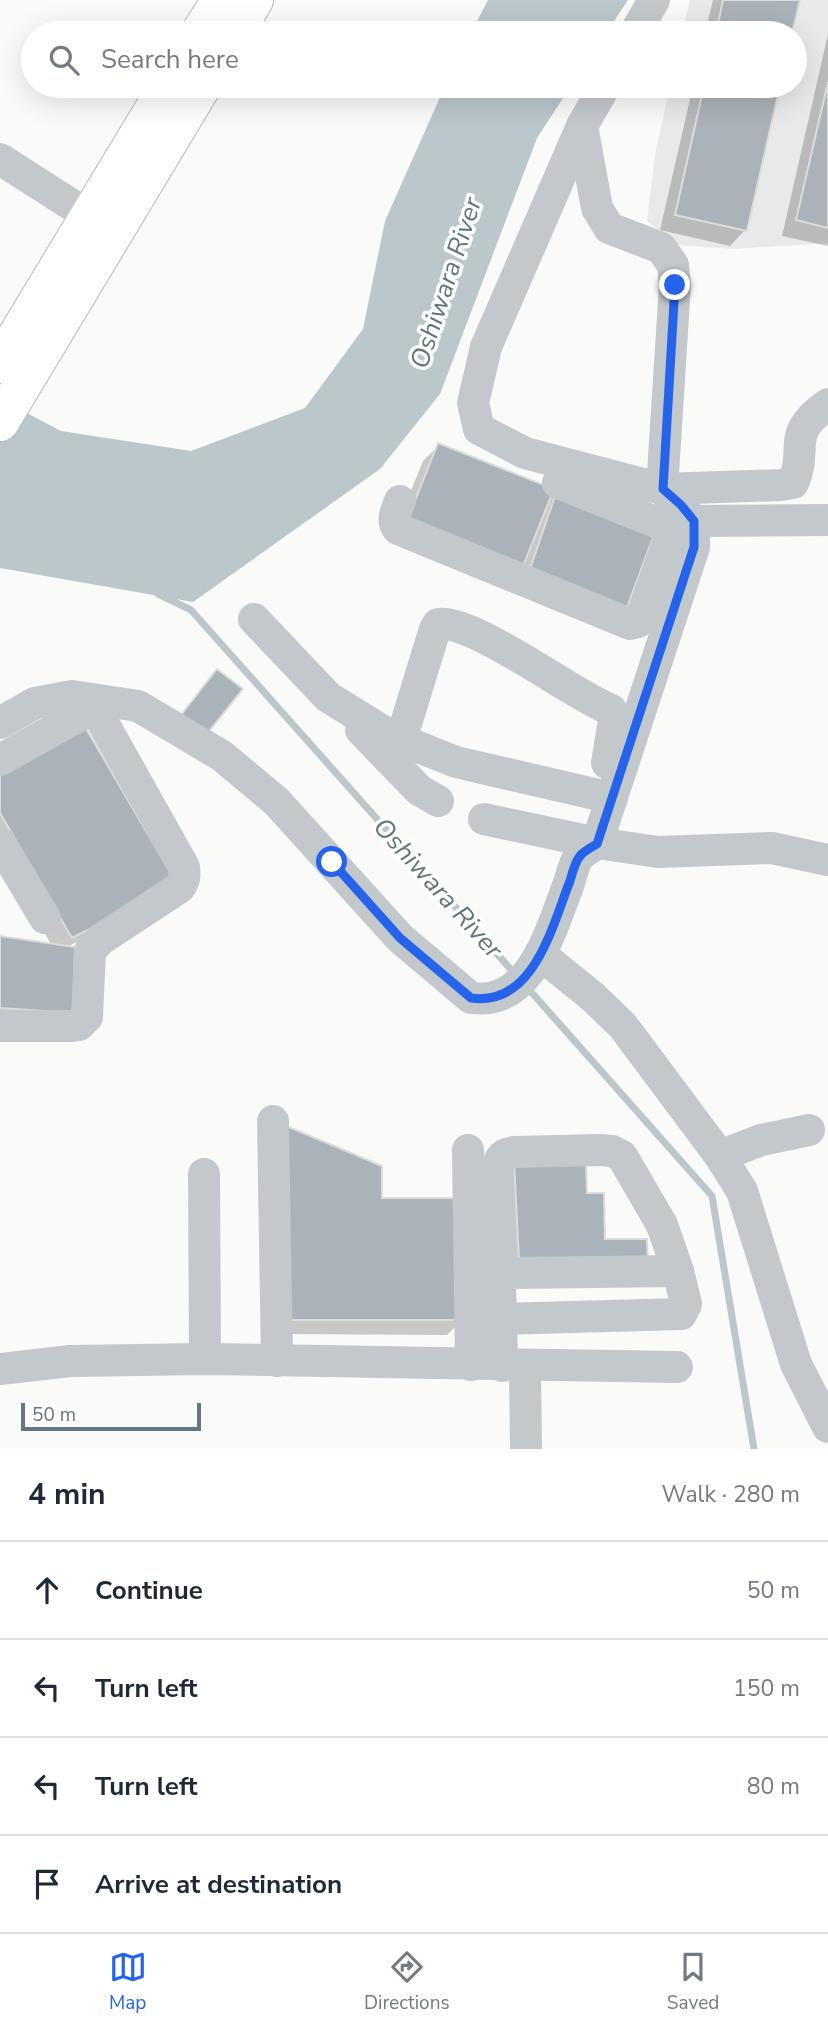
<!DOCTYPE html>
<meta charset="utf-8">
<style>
body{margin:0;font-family:"Nunito Sans",sans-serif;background:#f6f6f7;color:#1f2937}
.scale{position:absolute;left:21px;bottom:18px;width:180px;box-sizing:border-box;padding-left:7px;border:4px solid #657683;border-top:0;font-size:19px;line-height:24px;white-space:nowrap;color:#657683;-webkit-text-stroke:5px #fff;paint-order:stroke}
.stop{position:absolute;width:21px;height:21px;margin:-16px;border:5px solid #2563eb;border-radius:50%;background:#fff}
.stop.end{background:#2563eb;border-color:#fff;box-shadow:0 2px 7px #0008}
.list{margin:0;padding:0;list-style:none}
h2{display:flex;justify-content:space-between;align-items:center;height:91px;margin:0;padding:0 28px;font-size:30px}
h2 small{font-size:23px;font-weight:400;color:#747a83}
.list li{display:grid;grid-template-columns:46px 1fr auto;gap:21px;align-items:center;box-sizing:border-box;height:98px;padding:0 28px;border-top:2px solid #e0e1e3}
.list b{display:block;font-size:26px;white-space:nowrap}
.list em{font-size:23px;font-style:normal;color:#747a83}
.icon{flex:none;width:38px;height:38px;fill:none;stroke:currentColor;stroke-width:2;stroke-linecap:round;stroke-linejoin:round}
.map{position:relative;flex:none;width:828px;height:1449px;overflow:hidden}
.search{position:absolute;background:#fff;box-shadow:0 7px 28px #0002;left:21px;right:21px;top:21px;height:77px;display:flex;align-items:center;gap:18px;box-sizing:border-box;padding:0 24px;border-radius:38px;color:#747a83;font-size:26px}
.sheet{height:483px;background:#fff}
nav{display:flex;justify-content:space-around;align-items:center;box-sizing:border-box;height:98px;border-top:2px solid #e0e1e3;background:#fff;font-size:19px;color:#747a83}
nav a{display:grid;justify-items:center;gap:4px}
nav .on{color:#2563eb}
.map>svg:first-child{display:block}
.built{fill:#e8e9e9}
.water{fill:#bbc7cb}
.shadow{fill:#0003}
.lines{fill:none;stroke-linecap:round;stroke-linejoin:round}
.stream{stroke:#bbc7cb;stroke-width:7}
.building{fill:#aab3b9;stroke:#dcdcda;stroke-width:2}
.major-casing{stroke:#b5babe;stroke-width:40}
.minor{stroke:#c3c8cc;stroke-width:32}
.major{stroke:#fff;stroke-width:38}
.route{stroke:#2563eb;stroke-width:9}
.labels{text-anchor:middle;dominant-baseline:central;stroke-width:7;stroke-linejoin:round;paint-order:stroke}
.water-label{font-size:26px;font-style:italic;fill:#60757c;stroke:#fff}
</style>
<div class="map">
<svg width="828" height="1449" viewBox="0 0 828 1449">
<rect width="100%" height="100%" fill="#fafaf8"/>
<path class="built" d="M 690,0 L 828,0 L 828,243 L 734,249 L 677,245 L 647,221 L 655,155 L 670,86 L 795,86 L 795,33 L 682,33 Z"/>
<g class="water">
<path d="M 488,0 L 628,0 L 606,33 L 471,33 Z"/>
<path d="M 445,86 L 571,86 L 537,138 L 440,394 L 380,469 L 193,602 L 0,568 L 0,399 L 61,431 L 191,451 L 305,408 L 363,329 L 385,221 Z"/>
</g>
<g class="shadow">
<path d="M 713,0 L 798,0 L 790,33 L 705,33 Z"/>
<path d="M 828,34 L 828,246 L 782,236 Z"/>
<path d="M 693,86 L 778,86 L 745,230 L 730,246 L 660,230 Z"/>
<path d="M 439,445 L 547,501 L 558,490 L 608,627 L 513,593 L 521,568 L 391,541 L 423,461 Z"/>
<path d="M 0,774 L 159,899 L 65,948 L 71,1013 L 0,1024 L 0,938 L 52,946 L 0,855 Z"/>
<path d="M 514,1162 L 585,1195 L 504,1276 L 499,1177 Z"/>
<path d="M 380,1200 L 463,1319 L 447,1335 L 270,1334 Z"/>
</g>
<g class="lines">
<g class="stream">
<path d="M 158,594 L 191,610 L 515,974"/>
<path d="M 525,985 L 712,1196 L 754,1449"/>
</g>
</g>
<g class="building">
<path d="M 723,0 L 800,0 L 792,33 L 716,33 Z"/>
<path d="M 828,82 L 828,228 L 796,220 Z"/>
<path d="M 704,86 L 780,86 L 747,231 L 675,215 Z"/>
<path d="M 438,443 L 554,489 L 521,571 L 405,526 Z"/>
<path d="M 558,487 L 656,529 L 625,613 L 527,578 Z"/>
<path d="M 217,669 L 243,689 L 206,735 L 181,715 Z"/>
<path d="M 84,725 L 177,884 L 72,938 L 0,813 L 0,772 Z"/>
<path d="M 0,936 L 75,947 L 73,1013 L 0,1008 Z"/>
<path d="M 284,1125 L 382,1166 L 382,1198 L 459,1198 L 464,1320 L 285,1320 Z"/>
<path d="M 514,1160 L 586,1160 L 587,1193 L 604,1193 L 605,1239 L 647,1239 L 648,1261 L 519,1261 Z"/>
</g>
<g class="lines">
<g class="major-casing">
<g id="major">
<path d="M 200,33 L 221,0"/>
<path d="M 234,33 L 254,0"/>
<path d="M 0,364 L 168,86"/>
<path d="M 0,422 L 202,86"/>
</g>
</g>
<g class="minor">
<path d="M 635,33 L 654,0"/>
<path d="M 582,126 L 597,208 L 609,228 L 661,248 L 673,265 L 675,285 L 662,489 L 781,485 L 793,483 C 809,447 784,435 828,404"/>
<path d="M 0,159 L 89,216"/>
<path d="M 558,483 L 673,529"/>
<path d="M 400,501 C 396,511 391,520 398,529 L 630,624 L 638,622 L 641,619 L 681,505"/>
<path d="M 694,521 L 828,520"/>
<path d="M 254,619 L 328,697 L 391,736 L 456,762 L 612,798"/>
<path d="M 0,723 L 35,703 L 72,696 L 138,706 L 222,756 L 276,801 L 400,938 L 471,998 C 532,1006 550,931 568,886 C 571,877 574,863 579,856 C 584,851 592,847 597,843 L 694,547 L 694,521 L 662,489 L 525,453 L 479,429 L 473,403 L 486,347 L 582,126 L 605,86"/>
<path d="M 361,730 L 419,790 L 438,801"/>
<path d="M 401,740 L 435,629 L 438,624 C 473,619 573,695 611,710 L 614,721 L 607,763"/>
<path d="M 0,760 L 84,713 L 97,712 L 184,867 C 185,875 185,881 179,888 L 100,940 L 90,951 L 87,1017 L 79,1025 L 72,1026 L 0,1026"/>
<path d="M 484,819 L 597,843 L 658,852 L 772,848 L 828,860"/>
<path d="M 0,843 L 45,918"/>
<path d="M 541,955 L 593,997 L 623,1026 L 720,1156 L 742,1191 L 796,1364 L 828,1427"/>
<path d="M 273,1121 L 277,1361"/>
<path d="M 468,1150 L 471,1365"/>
<path d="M 720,1156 L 761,1140 L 809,1130"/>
<path d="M 204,1174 L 205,1359"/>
<path d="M 500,1273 L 678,1271"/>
<path d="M 501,1319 L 681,1314 L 686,1304 L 678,1271 L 662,1225 L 622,1156 L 612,1151 L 600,1150 L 515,1152 C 500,1153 498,1161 497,1174 L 501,1319 L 502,1366"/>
<path d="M 525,1366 L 526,1449"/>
<path d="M 0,1369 L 70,1361 L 205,1359 L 677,1367"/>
</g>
<use href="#major" class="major"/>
</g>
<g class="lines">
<path class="route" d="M 332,862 L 400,938 L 471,998 C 534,1007 552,926 570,881 C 572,874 575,862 580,856 C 584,851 592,847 597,844 L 694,547 L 694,521 L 681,505 L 663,489 L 675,285"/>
</g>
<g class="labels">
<g class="water-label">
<text transform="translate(446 283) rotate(-72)">Oshiwara River</text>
<text transform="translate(438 888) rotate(48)">Oshiwara River</text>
</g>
</g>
</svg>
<div class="scale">50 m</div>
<div class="stop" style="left:332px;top:862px"></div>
<div class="stop end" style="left:675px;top:285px"></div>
<div class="search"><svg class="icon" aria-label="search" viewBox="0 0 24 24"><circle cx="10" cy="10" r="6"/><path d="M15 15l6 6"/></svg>Search here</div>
</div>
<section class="sheet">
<h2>4 min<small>Walk · 280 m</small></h2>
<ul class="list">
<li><svg class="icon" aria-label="ahead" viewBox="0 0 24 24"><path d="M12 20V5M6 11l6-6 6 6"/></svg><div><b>Continue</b></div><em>50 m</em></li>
<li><svg class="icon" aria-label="left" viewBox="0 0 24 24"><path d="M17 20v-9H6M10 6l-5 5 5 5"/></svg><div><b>Turn left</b></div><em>150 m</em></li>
<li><svg class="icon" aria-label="left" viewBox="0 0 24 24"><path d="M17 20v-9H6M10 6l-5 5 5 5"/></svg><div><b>Turn left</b></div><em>80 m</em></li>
<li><svg class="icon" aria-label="arrive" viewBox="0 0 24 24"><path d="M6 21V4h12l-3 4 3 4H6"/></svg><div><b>Arrive at destination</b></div></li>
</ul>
</section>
<nav>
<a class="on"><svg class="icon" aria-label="map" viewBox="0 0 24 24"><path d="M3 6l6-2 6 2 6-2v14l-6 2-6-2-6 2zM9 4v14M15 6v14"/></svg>Map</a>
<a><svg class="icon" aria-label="directions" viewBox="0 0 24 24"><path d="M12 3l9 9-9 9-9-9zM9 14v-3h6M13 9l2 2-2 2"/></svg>Directions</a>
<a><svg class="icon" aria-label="saved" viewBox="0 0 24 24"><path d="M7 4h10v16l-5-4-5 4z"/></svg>Saved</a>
</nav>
